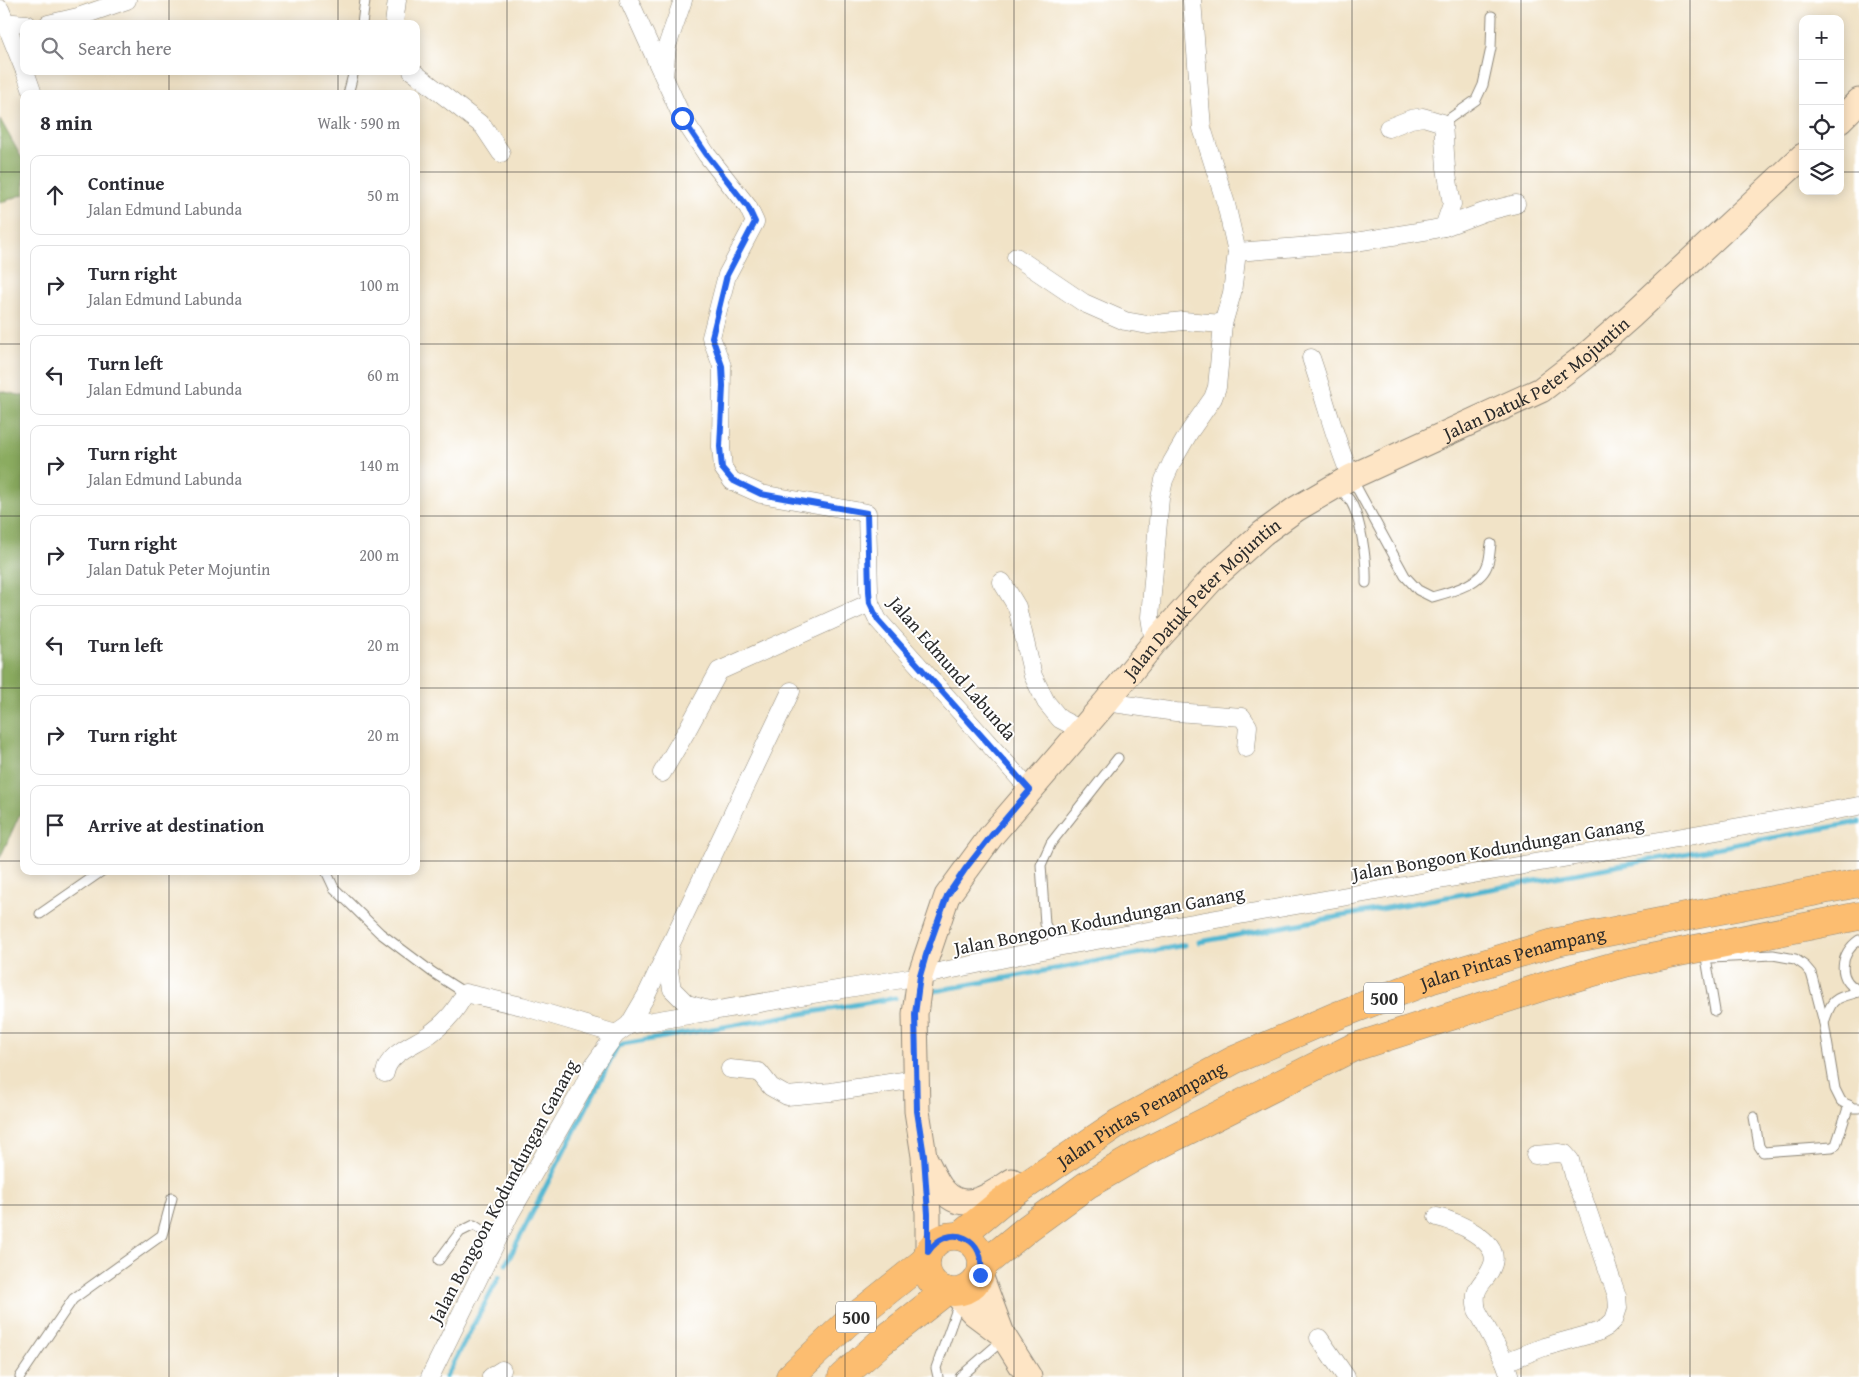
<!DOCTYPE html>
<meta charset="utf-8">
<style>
body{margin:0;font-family:"Gentium Book Plus",serif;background:#f7f7f7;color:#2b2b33}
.controls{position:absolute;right:15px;top:15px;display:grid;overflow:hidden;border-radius:10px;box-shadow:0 2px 12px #0003}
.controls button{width:45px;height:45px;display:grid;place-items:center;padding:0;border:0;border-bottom:1px solid #e1e1e2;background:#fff;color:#2b2b33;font:25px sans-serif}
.stop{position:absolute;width:15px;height:15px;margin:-11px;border:4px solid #2563eb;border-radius:50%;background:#fff}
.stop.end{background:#2563eb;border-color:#fff;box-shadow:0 1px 5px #0008}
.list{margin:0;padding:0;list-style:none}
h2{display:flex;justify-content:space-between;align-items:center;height:65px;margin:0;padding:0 20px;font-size:21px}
h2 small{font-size:16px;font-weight:400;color:#7c7c81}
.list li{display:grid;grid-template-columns:32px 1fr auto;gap:15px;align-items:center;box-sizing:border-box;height:80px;margin:0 10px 10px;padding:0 10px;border:1px solid #e1e1e2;border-radius:10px}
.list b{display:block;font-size:19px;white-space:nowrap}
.list p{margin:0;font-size:16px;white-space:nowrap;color:#7c7c81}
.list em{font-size:16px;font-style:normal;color:#7c7c81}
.icon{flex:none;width:28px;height:28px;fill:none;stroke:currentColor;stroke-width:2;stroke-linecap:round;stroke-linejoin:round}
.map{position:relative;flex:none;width:1859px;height:1377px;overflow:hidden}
.search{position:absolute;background:#fff;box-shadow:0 2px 12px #0003;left:20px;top:20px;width:400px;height:55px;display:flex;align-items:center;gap:12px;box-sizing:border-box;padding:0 18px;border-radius:10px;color:#7c7c81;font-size:19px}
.panel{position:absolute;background:#fff;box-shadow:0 2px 12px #0003;left:20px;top:90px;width:400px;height:785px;border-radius:10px}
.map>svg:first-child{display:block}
.forest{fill:#8bac60;stroke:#5b6c46}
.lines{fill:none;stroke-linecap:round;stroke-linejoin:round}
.stream{stroke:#51b6d0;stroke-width:5}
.service-casing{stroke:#8e8779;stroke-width:11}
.minor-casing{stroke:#8e8779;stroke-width:19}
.secondary-casing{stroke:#8e8779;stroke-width:27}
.primary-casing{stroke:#8e8779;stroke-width:29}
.service{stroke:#fff;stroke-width:9}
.minor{stroke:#fff;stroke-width:18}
.secondary{stroke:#fee5c5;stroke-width:25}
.primary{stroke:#fcbd6f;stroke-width:28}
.route{stroke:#2563eb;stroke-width:6}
.grid{fill:none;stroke:#2b2b2b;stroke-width:1;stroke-opacity:0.55}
.labels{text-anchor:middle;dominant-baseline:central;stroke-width:4;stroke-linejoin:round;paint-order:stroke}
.shield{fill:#fff;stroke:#6b6b6b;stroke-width:1}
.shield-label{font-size:18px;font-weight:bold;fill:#2b2b2b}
.street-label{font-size:19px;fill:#2b2b2b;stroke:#fff}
</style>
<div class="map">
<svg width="1859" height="1377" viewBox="0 0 1859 1377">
<rect width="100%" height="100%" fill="#fff"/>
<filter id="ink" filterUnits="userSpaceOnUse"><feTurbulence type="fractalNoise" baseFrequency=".02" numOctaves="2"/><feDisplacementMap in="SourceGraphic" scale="10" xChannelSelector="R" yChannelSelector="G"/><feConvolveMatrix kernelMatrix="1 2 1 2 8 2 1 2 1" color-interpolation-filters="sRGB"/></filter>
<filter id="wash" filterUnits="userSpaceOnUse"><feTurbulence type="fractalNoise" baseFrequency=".0096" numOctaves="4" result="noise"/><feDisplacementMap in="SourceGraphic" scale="20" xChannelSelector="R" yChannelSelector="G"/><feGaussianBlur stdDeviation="1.12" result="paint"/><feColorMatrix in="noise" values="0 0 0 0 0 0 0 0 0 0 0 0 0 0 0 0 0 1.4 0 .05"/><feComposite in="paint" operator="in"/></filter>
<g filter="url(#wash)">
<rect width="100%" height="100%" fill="#f1e3c7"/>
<g class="forest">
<path d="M 0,119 L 24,162 L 24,194 L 0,203 Z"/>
<path d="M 0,391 L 24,396 L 24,805 L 0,858 Z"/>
</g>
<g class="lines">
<g class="stream">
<path d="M 1199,942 L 1859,822"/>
<path d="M 929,992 L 1185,945"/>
<path d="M 506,1264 L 617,1048 L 623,1044 L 895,998"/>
<path d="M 446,1377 L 499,1277"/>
</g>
</g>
</g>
<g filter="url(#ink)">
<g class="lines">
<g class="service-casing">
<g id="service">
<path d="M 362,24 L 365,0"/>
<path d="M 348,94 L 354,71"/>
<path d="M 1443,123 L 1476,100 L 1483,85 L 1491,48 L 1492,16"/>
<path d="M 1352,479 L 1405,576 L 1418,590 L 1432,597 C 1450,592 1483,584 1488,563 C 1490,557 1490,550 1491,544"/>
<path d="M 1337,488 C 1341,491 1346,495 1349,499 C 1361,516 1367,562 1366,583"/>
<path d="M 326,871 L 334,888 L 380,933 L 432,972 L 465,993"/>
<path d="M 40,914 L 102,871"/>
<path d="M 1859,940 C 1840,953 1836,980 1859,990"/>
<path d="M 1057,947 L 1045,924 L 1041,865 L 1051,843 L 1118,758"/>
<path d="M 1706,958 L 1715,1011"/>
<path d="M 1711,958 L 1773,955 L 1795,959 L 1805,966 L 1811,973 L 1813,980 L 1824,1023 L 1835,1089 L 1841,1101 L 1853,1108 L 1859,1108"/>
<path d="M 1824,1023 C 1832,997 1834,999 1859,992"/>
<path d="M 1754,1117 L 1759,1146 L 1763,1152 L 1832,1147 L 1836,1145 L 1849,1105"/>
<path d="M 439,1260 L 460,1232 L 474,1225 L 498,1241"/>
<path d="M 20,1377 L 73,1299 L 162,1235 L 172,1198"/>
<path d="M 938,1377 L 936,1368 L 959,1303"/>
<path d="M 960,1377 L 1004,1339"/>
</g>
</g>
<g class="minor-casing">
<g id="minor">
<path d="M 629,0 L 682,117 L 707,155 L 748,207 L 755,222 L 727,275 L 711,337 L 722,366 L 721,447 L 723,468 L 732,481 L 761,494 L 867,513 L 869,591 L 870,603 L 878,620 L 1030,790"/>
<path d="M 0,9 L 24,69"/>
<path d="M 0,22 L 27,24"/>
<path d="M 48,24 L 78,17 L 127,0"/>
<path d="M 394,24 L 397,0"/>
<path d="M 25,71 L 33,94"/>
<path d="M 412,71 L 483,126 L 501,153"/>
<path d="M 664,76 L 667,46 L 683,0"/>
<path d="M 1388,128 L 1411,119 L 1423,117 L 1443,123 L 1446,168 L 1452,204 L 1444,227"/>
<path d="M 1237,252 L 1349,243 L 1430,230 L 1444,227 L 1484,212 L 1516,204"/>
<path d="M 1016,257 L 1084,303 L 1125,321 L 1148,325 L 1183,321 L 1223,324"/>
<path d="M 1311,358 C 1325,398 1334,438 1351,477"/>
<path d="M 1002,582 L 1017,607 L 1033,676 L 1046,702 L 1060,719 L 1081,730"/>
<path d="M 1154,643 L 1150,617 L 1160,498 L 1164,480 L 1172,462 L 1190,431 L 1213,398 L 1217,387 L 1223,324 L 1232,293 L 1237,252 L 1226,204 L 1202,128 L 1192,0"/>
<path d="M 1106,702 L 1176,712 L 1242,717 L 1248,726 L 1246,748"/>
<path d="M 662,773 L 686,732 L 719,671 L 870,603"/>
<path d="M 670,951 L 669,971 L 672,989 L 687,1004 L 708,1010"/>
<path d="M 629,1025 L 646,996 L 791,691"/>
<path d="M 730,1069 L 759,1072 L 771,1087 L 787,1096 L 831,1092 L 916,1079"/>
<path d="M 385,1073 C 388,1053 414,1045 430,1034 C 445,1023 457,1010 465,993 L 522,1006 L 616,1034"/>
<path d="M 1437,1217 C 1455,1221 1500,1240 1493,1264 C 1487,1284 1471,1283 1477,1310 L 1505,1362 L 1510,1377"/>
<path d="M 1319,1338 L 1346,1377"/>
<path d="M 1505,1362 L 1544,1347 L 1598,1332 L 1607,1327 L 1614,1320 L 1618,1308 L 1617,1296 L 1584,1200 L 1576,1183 L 1570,1160 L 1565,1154 L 1558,1153 L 1535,1155"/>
<path d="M 430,1377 L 510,1214 L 581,1091 L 593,1066 L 616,1034 L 629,1025 L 920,976 L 1057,947 L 1859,806"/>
<path d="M 491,1377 L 502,1370"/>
</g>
</g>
<g class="secondary-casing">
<g id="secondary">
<path d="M 1840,120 L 1859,101"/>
<path d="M 926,1161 C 931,1170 935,1180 941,1188 C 963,1216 990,1196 1012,1181"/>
<path id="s1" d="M 928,1252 L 928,1214 L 924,1156 L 917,1111 L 915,1014 L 920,976 L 947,896 L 991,836 L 1106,702 L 1154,643 L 1213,578 L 1263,533 L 1296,509 L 1351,477 L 1541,390 L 1589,353 L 1631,316 L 1803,156"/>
<path d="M 980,1275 L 1002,1334 L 1029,1377"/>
<path d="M 954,1292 L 974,1313 L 1002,1334"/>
</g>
</g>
<g class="primary-casing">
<g id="primary">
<circle cx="954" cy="1264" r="28"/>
<path id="s2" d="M 960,1236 L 1001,1202 L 1118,1123 L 1234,1060 L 1336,1016 L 1433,979 L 1557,942 L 1859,883"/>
<path d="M 982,1266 L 1028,1228 L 1087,1185 L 1137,1156 L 1352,1048 L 1545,986 L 1625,963 L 1859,916"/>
<path d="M 790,1377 L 846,1324 L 926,1260"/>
<path d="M 842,1377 L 880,1343 L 946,1291"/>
</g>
</g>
<use href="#service" class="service"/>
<use href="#minor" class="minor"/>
<use href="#secondary" class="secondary"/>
<use href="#primary" class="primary"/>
</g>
</g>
<g class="lines" filter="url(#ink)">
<path class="route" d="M 682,118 L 707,155 L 748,207 L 755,222 L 727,275 L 712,337 L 722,366 L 723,386 L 720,447 L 722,468 L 732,480 L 761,494 L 867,513 L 869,591 L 870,603 L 878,620 L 1030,790 L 991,836 L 966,868 L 947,896 L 926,955 L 920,976 L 915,1014 L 917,1111 L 924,1156 L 928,1214 L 928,1252 C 948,1221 989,1238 980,1275"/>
</g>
<path class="grid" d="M 169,0 L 169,24M 338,0 L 338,24M 507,0 L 507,1377M 676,0 L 676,1377M 845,0 L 845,1377M 1014,0 L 1014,1377M 1183,0 L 1183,1377M 1352,0 L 1352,1377M 1521,0 L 1521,1377M 1690,0 L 1690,1377M 169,71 L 169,94M 338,71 L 338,94M 0,172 L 24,172M 416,172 L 1803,172M 1840,172 L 1859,172M 0,344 L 24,344M 416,344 L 1859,344M 0,516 L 24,516M 416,516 L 1859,516M 0,688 L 24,688M 416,688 L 1859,688M 0,861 L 24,861M 416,861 L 1859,861M 169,871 L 169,1377M 338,871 L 338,1377M 0,1033 L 1859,1033M 0,1205 L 1859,1205"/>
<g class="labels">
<g class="shield">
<rect x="1364" y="982.5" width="40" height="31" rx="4"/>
<rect x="836" y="1301.5" width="40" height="31" rx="4"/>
</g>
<g class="shield-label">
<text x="1384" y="998">500</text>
<text x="856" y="1317">500</text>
</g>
<g class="street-label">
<text stroke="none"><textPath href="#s1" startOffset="1159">Jalan Datuk Peter Mojuntin</textPath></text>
<text stroke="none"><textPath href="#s1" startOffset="754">Jalan Datuk Peter Mojuntin</textPath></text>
<text transform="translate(953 668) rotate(49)">Jalan Edmund Labunda</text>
<text transform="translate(1498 848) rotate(-10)">Jalan Bongoon Kodundungan Ganang</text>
<text transform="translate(1099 920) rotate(-11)">Jalan Bongoon Kodundungan Ganang</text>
<text stroke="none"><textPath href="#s2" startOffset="624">Jalan Pintas Penampang</textPath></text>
<text stroke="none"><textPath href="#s2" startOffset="219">Jalan Pintas Penampang</textPath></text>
<text transform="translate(503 1191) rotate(-62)">Jalan Bongoon Kodundungan Ganang</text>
</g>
</g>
</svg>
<div class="controls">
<button>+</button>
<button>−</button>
<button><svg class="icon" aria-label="locate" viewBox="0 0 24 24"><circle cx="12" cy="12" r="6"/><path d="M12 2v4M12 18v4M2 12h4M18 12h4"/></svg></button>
<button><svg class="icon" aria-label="layers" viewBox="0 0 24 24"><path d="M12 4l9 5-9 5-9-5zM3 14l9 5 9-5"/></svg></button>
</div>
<div class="stop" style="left:682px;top:118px"></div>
<div class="stop end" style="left:980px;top:1275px"></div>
<div class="search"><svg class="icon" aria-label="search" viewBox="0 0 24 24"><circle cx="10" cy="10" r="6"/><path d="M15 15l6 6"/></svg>Search here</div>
<section class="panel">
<h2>8 min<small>Walk · 590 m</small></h2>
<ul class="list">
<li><svg class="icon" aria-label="ahead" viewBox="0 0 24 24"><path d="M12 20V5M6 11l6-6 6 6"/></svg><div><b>Continue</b><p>Jalan Edmund Labunda</p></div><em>50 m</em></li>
<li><svg class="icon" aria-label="right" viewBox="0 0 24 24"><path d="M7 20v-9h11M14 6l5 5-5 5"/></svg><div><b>Turn right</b><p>Jalan Edmund Labunda</p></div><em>100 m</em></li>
<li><svg class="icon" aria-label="left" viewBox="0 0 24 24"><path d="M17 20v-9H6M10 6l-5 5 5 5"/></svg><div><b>Turn left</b><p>Jalan Edmund Labunda</p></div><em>60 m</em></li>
<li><svg class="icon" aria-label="right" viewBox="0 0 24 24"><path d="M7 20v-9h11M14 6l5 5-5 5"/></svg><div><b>Turn right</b><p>Jalan Edmund Labunda</p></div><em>140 m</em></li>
<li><svg class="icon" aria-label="right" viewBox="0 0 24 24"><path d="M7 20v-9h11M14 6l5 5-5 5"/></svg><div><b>Turn right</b><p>Jalan Datuk Peter Mojuntin</p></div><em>200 m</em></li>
<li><svg class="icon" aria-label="left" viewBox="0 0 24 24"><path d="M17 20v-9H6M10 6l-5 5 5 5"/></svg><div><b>Turn left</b></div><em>20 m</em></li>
<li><svg class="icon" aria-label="right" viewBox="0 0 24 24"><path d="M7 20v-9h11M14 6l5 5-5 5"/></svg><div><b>Turn right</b></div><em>20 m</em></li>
<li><svg class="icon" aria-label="arrive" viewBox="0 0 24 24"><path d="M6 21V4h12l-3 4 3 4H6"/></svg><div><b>Arrive at destination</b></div></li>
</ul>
</section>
</div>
